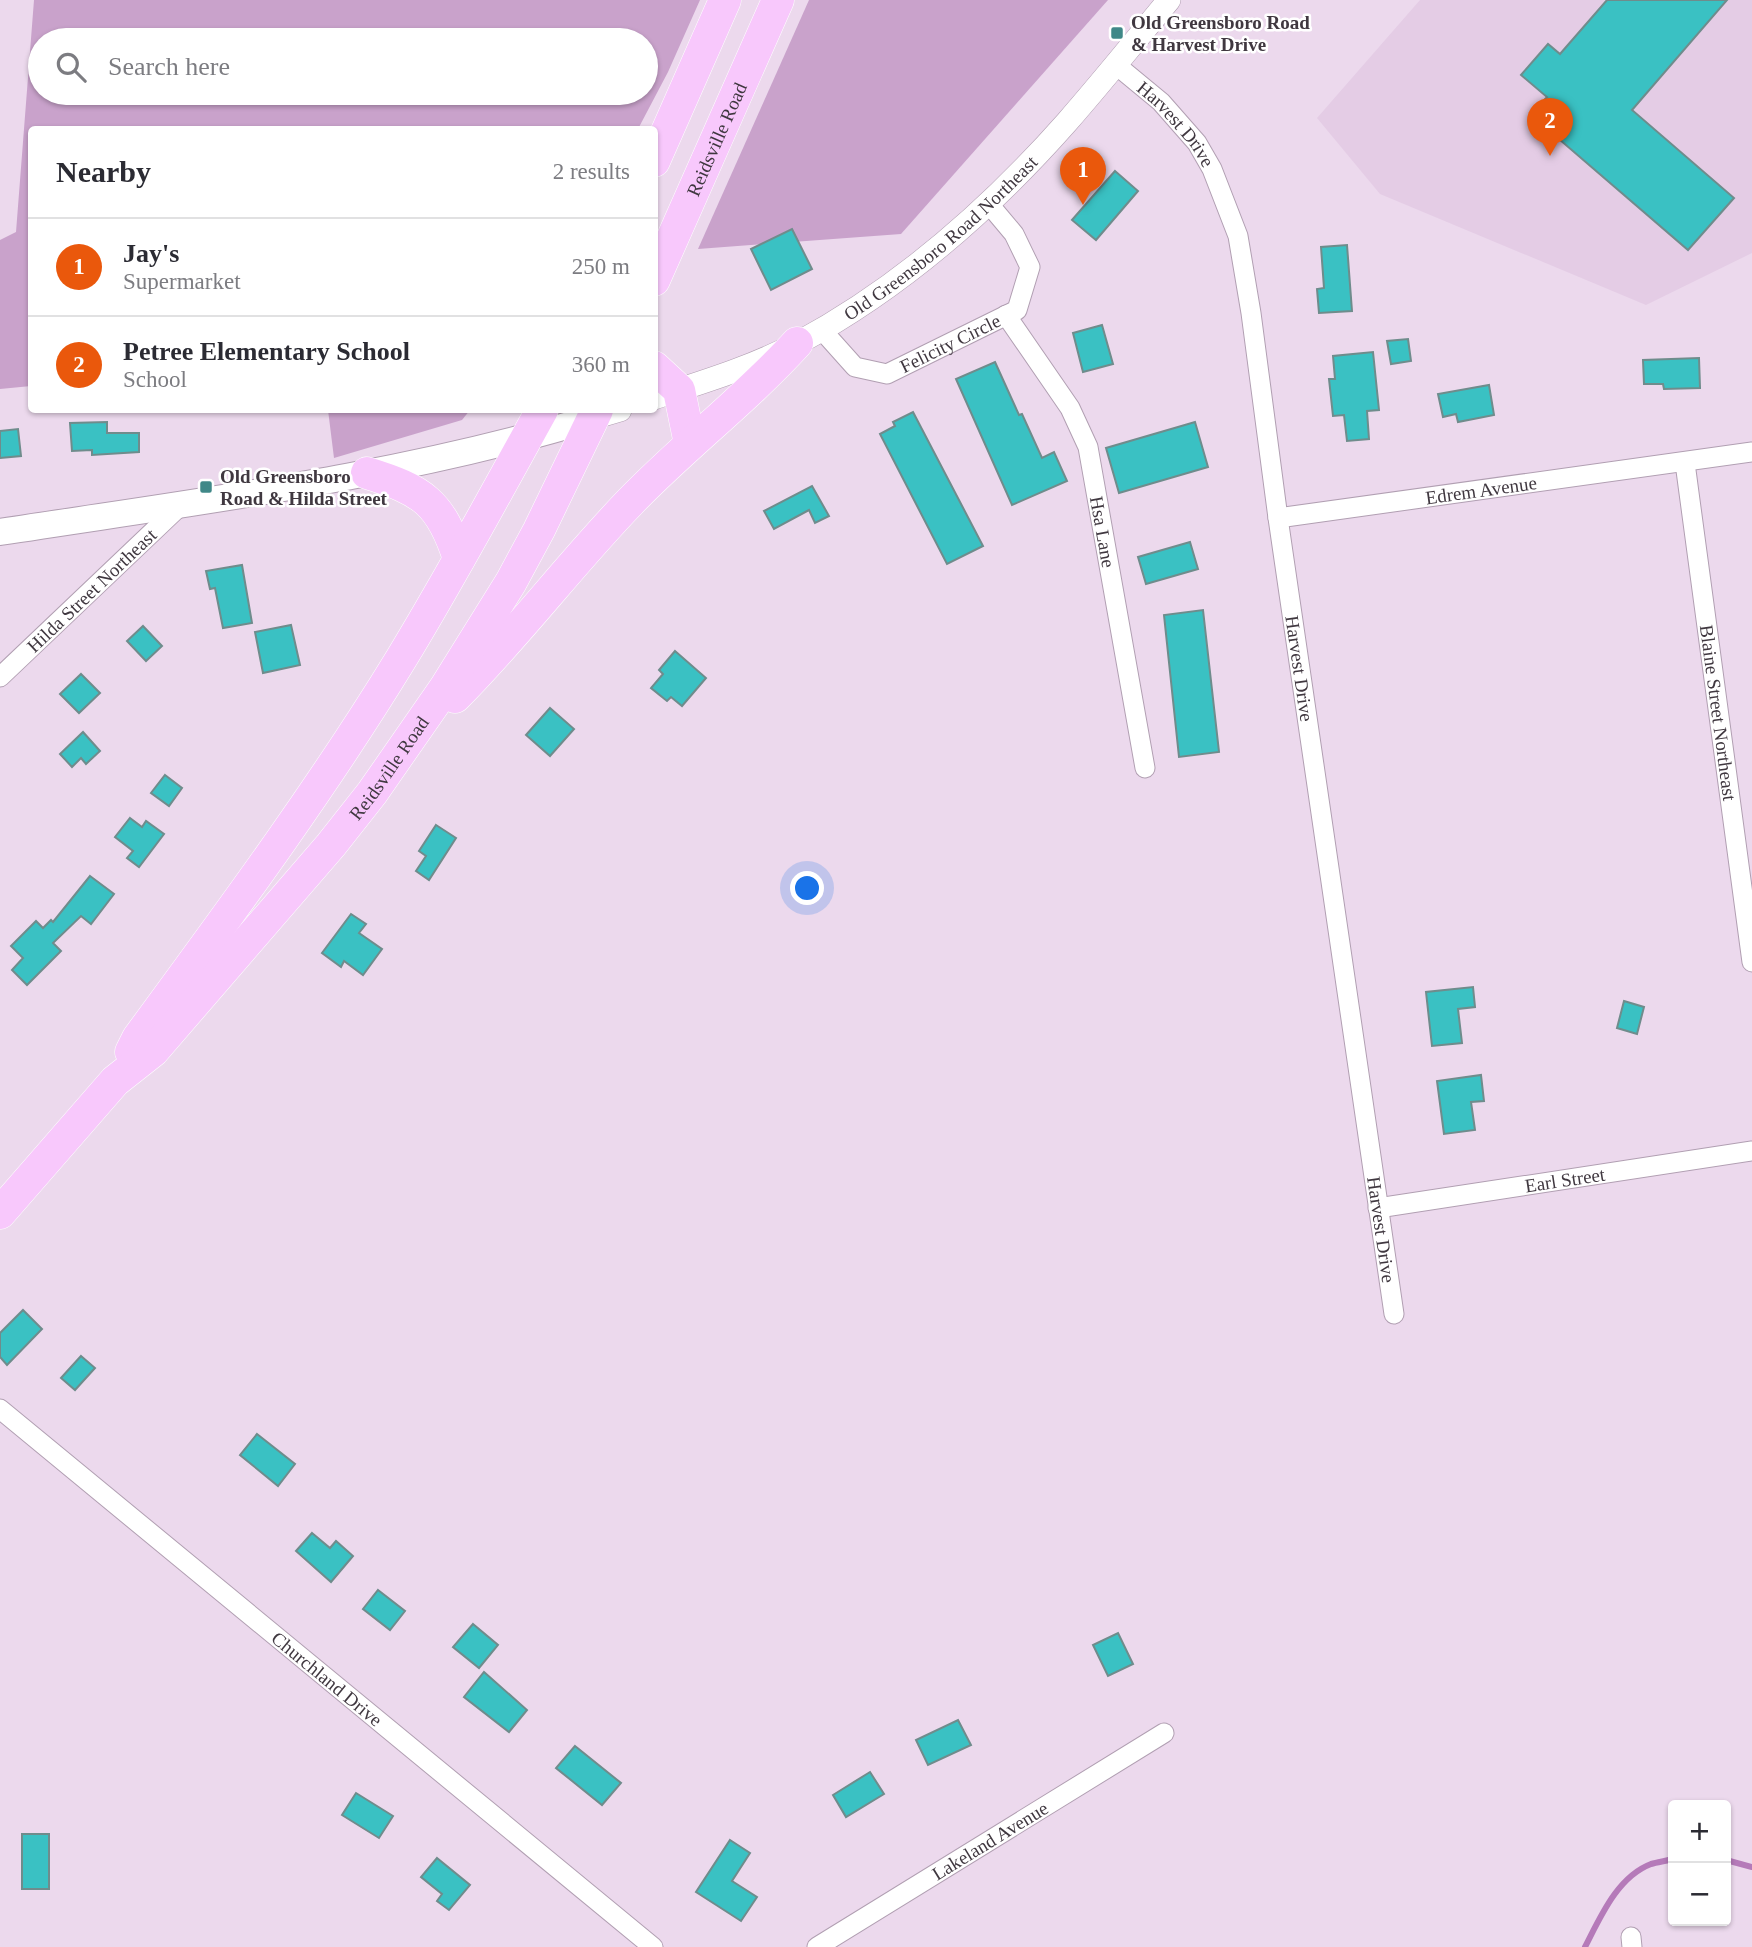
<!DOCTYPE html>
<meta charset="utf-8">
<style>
body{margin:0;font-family:"Times New Roman",serif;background:#f2f2f3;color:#2b2b33}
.controls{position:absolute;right:21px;bottom:21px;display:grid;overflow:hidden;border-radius:7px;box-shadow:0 2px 5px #0004}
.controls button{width:63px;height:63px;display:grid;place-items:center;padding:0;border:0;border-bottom:2px solid #e1e1e2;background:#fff;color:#2b2b33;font:35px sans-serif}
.you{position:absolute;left:808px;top:889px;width:24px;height:24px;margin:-18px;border:5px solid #fff;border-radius:50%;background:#1a73e8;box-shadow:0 0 0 10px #1a73e833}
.badge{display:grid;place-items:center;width:46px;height:46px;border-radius:50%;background:#ea580c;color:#fff;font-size:23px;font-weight:700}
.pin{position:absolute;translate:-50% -58px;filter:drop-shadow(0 2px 4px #0008)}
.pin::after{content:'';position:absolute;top:37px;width:24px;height:21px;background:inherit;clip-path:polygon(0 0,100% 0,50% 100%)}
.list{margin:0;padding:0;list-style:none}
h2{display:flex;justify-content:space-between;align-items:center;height:91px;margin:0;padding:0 28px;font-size:30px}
h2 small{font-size:23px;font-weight:400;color:#7c7c81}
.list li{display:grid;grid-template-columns:46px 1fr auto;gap:21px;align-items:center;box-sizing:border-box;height:98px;padding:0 28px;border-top:2px solid #e1e1e2}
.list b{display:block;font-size:26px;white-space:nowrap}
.list p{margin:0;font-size:23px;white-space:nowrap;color:#7c7c81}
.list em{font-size:23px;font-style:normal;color:#7c7c81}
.icon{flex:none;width:38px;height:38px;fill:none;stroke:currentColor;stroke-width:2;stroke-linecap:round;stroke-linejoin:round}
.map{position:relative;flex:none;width:1752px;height:1947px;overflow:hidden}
.search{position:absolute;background:#fff;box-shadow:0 2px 5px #0004;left:28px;top:28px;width:630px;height:77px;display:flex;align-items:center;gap:18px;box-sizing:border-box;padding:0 24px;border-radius:38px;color:#7c7c81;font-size:26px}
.panel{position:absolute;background:#fff;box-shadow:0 2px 5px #0004;left:28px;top:126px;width:630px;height:287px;border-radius:7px}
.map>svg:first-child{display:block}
.built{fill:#e4cce5}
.green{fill:#c9a2cb;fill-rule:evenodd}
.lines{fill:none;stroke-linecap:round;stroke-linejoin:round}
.stream{stroke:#b57ab9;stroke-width:6}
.building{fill:#3ac1c3;stroke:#6f8c8c;stroke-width:2}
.minor-casing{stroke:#b19fb2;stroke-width:21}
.tertiary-casing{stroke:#b19fb2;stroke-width:24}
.secondary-casing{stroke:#b19fb2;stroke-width:28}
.trunk-casing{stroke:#fff;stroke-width:33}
.minor{stroke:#fff;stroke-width:19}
.tertiary{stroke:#fff;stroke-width:23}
.secondary{stroke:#fff;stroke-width:26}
.trunk{stroke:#f8c8fc;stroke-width:32}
.poi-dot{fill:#408888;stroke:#fff;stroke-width:2.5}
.labels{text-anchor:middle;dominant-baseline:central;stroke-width:5;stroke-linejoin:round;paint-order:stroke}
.poi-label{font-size:19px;font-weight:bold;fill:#403840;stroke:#fff;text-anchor:start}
.street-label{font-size:19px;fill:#403840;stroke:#fff}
</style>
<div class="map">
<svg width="1752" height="1947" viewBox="0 0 1752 1947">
<rect width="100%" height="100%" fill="#ecd9ed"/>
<path class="built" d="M 1420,0 L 1752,0 L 1752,253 L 1646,305 L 1380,194 L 1317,118 Z"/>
<g class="green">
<path d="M 34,0 L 700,0 L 668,72 L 638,129 L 32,130 L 31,386 L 0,389 L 0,240 L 16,232 ZM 646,40 L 646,93 L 40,93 L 40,40 Z"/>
<path d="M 809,0 L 1108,0 L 901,234 L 698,249 Z"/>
<path d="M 328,410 L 470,410 L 462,420 L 334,458 Z"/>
</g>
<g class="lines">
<g class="stream">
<path d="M 1726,1860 L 1752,1867"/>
<path d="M 1585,1947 C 1600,1918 1617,1877 1651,1864 C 1658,1862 1666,1861 1673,1859"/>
</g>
</g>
<g class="building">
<path d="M 1607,0 L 1727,0 L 1632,110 L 1734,198 L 1688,250 L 1531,115 L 1547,97 L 1521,75 L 1548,44 L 1560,54 Z"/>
<path d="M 1115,171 L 1138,191 L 1096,240 L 1072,220 Z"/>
<path d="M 792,229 L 812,269 L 771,290 L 751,249 Z"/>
<path d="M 1347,245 L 1352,311 L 1319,313 L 1317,289 L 1324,288 L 1321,247 Z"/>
<path d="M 1102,325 L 1113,364 L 1083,372 L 1073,333 Z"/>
<path d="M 1408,339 L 1411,361 L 1391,364 L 1387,341 Z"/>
<path d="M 1373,352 L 1379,410 L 1367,411 L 1369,439 L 1347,441 L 1344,415 L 1333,416 L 1329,379 L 1335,379 L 1333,356 Z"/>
<path d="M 1699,358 L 1700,388 L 1664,389 L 1663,384 L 1644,384 L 1643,360 Z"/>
<path d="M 995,362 L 1019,415 L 1022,414 L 1042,458 L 1054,452 L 1067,481 L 1012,505 L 956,379 Z"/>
<path d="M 1489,385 L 1494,415 L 1458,422 L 1456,414 L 1443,417 L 1438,394 Z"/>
<path d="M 913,412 L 983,546 L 947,564 L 880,434 L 895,426 L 893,422 Z"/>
<path d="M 107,422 L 107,433 L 139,433 L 139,452 L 92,455 L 92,450 L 72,451 L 70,423 Z"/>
<path d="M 1195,422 L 1208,467 L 1119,493 L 1106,448 Z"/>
<path d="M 18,429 L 21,456 L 0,458 L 0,431 Z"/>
<path d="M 812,486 L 829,516 L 815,523 L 809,510 L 774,529 L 764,511 Z"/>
<path d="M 1190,542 L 1198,569 L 1146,584 L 1138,557 Z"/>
<path d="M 242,565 L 252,623 L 223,628 L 215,588 L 210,589 L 206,571 Z"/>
<path d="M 1203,610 L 1219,752 L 1179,757 L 1164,615 Z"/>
<path d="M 291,625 L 300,665 L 263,673 L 255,632 Z"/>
<path d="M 143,626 L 162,646 L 146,661 L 127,641 Z"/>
<path d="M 675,651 L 706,678 L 682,706 L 671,697 L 667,701 L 651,688 L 663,674 L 659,670 Z"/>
<path d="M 81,674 L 100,693 L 79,713 L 60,694 Z"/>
<path d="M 550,708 L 574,729 L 550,756 L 526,735 Z"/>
<path d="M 83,732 L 100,751 L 86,764 L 81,758 L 72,767 L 60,754 Z"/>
<path d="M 165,775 L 182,788 L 169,806 L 151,793 Z"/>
<path d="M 130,818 L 142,827 L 146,821 L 164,834 L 139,867 L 127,858 L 133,851 L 115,837 Z"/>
<path d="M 436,825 L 456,838 L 429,880 L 416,871 L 426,856 L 419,851 Z"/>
<path d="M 90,876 L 114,894 L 91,924 L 81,916 L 53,943 L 61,951 L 27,985 L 12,970 L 23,958 L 11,946 L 36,921 L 43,928 L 51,920 L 53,922 Z"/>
<path d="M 351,914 L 366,924 L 359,933 L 382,949 L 363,975 L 344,961 L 341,967 L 322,953 Z"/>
<path d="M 1473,987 L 1475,1007 L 1458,1009 L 1462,1043 L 1432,1046 L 1426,992 Z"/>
<path d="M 1624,1001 L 1644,1007 L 1637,1034 L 1617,1028 Z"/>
<path d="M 1481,1075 L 1484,1101 L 1471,1102 L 1475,1130 L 1444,1134 L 1437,1081 Z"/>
<path d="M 23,1310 L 42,1329 L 7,1365 L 0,1357 L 0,1333 Z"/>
<path d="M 81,1356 L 95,1368 L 75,1390 L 61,1378 Z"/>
<path d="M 257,1434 L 295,1464 L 278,1486 L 240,1455 Z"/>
<path d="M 312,1533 L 330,1548 L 336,1541 L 353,1556 L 331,1582 L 296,1551 Z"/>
<path d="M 378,1590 L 405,1611 L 390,1630 L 363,1609 Z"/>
<path d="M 473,1624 L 498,1645 L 479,1668 L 453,1647 Z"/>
<path d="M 1118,1633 L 1133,1664 L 1108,1676 L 1093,1645 Z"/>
<path d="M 484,1672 L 527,1710 L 509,1732 L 464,1697 Z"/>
<path d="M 958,1720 L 971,1745 L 928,1765 L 916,1740 Z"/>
<path d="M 575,1746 L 621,1783 L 602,1805 L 556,1768 Z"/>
<path d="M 870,1772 L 884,1794 L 846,1817 L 833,1795 Z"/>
<path d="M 356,1793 L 393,1816 L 379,1838 L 342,1815 Z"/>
<rect x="22" y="1834" width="27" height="55"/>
<path d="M 730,1840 L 750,1853 L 732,1881 L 757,1897 L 741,1921 L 696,1892 Z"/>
<path d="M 437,1858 L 470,1885 L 449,1910 L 437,1901 L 442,1894 L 421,1877 Z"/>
</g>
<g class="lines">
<g class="minor-casing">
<g id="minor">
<path id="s1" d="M 1115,64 L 1161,102 L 1197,143 L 1212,169 L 1238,236 L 1251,313 L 1278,518 L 1394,1314"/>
<path id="s2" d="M 1006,315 L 1070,408 L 1088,447 L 1145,768"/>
<path id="s3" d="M 821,329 L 855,367 L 887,374 L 1017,310 L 1030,267 L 1014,234 L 988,203"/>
<path id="s4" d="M 1685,463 L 1752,962"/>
<path id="s5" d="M 1278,518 L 1752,452"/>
<path id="s6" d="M 0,677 L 182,504"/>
<path id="s7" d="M 1378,1208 L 1752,1151"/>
<path id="s8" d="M 0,1409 L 653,1947"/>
<path d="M 1631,1937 L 1632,1947"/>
<path id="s9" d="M 817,1947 L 1164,1733"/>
</g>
</g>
<g class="tertiary-casing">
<g id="tertiary">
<path id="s10" d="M 654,398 C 703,382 753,367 798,343 C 900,288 991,208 1067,122 C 1102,82 1135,41 1169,0"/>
<path d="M 593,418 L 620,410"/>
</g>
</g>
<g class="secondary-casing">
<path id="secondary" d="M 0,532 C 199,501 400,477 593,418"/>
</g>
<g class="trunk-casing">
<g id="trunk">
<path d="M 654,161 L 725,0"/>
<path id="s11" d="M 654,280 L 778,0"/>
<path d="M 654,367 L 679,390 L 690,444"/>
<path d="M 367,473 C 422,490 441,502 459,559"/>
<path d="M 455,697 C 517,635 570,564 630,502 C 684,446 745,400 797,343"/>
<path d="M 131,1052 L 138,1038 C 229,914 321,790 401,659 C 451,577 496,493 542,410"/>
<path id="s12" d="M 0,1213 L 115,1081 L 153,1051 L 331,845 L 372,793 L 445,688 L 511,582 L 539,530 L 597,410"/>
</g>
</g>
<use href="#minor" class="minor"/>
<use href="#tertiary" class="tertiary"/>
<use href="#secondary" class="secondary"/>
<use href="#trunk" class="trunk"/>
</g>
<g class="poi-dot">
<rect x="1110" y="26" width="14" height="14" rx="3.5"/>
<rect x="199" y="480" width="14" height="14" rx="3.5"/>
</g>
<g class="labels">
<g class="poi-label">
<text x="1131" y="22">Old Greensboro Road<tspan x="1131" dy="22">&amp; Harvest Drive</tspan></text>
<text x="220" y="476">Old Greensboro<tspan x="220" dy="22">Road &amp; Hilda Street</tspan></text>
</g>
<g class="street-label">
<text stroke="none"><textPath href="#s1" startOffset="86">Harvest Drive</textPath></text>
<text stroke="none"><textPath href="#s11" startOffset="154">Reidsville Road</textPath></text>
<text stroke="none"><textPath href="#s10" startOffset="332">Old Greensboro Road Northeast</textPath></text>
<text stroke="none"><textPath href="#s3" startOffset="154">Felicity Circle</textPath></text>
<text stroke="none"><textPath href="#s5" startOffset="205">Edrem Avenue</textPath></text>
<text stroke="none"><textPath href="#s2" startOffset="242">Hsa Lane</textPath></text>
<text stroke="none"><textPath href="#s6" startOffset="126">Hilda Street Northeast</textPath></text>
<text stroke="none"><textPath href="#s1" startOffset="653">Harvest Drive</textPath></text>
<text stroke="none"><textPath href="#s4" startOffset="252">Blaine Street Northeast</textPath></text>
<text stroke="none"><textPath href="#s12" startOffset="592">Reidsville Road</textPath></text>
<text stroke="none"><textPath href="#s7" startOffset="189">Earl Street</textPath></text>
<text stroke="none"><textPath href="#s1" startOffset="1220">Harvest Drive</textPath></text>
<text stroke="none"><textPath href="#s8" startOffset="424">Churchland Drive</textPath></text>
<text stroke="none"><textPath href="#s9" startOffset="203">Lakeland Avenue</textPath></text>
</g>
</g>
</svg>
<div class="controls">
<button>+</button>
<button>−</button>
</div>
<div class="you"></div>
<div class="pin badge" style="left:1083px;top:205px">1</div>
<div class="pin badge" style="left:1550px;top:156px">2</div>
<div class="search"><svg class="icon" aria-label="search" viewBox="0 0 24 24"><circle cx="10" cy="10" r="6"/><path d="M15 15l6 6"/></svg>Search here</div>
<section class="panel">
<h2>Nearby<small>2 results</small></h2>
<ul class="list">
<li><span class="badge">1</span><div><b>Jay's</b><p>Supermarket</p></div><em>250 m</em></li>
<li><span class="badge">2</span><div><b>Petree Elementary School</b><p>School</p></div><em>360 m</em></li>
</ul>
</section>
</div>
